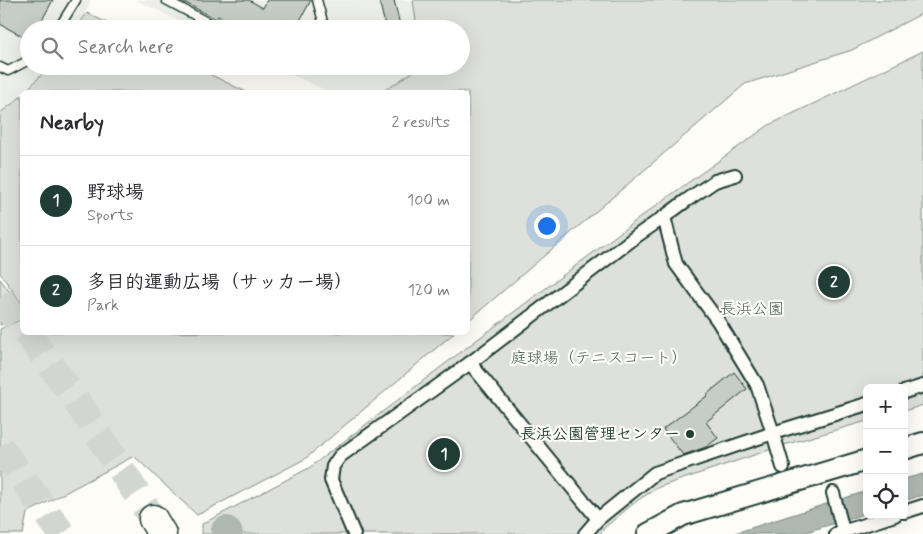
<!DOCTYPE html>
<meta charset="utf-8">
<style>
body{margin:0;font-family:Mynerve,"Klee One",sans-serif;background:#f7f7f7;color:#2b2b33}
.controls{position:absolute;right:15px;bottom:15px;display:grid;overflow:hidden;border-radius:8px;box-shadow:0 5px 20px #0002}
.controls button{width:45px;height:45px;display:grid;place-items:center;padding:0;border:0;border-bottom:1px solid #e1e1e2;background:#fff;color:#2b2b33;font:25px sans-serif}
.you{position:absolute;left:546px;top:225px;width:18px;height:18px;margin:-12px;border:4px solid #fff;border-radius:50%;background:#1a73e8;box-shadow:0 0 0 8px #1a73e833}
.badge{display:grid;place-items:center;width:32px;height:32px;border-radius:50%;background:#1f3d34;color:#fff;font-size:16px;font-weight:700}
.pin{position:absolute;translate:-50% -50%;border:2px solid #fff;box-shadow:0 1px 5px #0006}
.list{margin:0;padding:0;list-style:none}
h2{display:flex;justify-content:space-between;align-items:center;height:65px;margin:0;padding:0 20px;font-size:21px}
h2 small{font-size:16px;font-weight:400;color:#7c7c81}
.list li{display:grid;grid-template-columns:32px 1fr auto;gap:15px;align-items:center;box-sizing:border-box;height:90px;padding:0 20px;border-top:1px solid #e1e1e2}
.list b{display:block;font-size:19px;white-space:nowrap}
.list p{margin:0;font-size:16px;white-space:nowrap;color:#7c7c81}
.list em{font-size:16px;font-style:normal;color:#7c7c81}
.icon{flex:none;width:28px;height:28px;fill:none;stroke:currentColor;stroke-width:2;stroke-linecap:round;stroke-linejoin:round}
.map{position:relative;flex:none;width:923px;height:534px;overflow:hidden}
.search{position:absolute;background:#fff;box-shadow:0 5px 20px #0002;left:20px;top:20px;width:450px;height:55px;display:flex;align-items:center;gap:12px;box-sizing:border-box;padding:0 18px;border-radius:28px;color:#7c7c81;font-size:19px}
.panel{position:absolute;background:#fff;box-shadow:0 5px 20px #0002;left:20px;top:90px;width:450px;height:245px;border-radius:8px}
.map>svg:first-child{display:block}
.built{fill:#eceee9}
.green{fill:#dde0db;stroke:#7e8e88}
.water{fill:#aeb8b1;stroke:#75877f}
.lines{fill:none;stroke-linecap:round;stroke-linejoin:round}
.river{stroke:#aeb8b1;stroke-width:30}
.building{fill:#c6cdc7;stroke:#1f3d34}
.motorway-tunnel{stroke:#d1d6d0;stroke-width:28;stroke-dasharray:28 14;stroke-linecap:butt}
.service-casing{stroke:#1f3d34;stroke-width:11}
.pedestrian-casing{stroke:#1f3d34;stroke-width:16}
.tertiary-casing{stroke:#1f3d34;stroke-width:24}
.motorway-casing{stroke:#1f3d34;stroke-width:31}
.service{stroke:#fdfcf7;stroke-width:8}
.pedestrian{stroke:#fdfcf7;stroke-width:12}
.tertiary{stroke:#fdfcf7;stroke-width:20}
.motorway{stroke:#fdfcf7;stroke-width:28}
.poi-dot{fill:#1f3d34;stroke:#fdfcf7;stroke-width:2}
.labels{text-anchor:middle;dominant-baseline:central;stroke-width:4.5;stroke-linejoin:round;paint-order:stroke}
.park-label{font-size:16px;fill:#455e55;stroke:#fdfcf7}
.poi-label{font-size:16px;font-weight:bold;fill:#1f3d34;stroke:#fdfcf7;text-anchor:end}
</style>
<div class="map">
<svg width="923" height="534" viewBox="0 0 923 534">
<rect width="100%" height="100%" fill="#fdfcf7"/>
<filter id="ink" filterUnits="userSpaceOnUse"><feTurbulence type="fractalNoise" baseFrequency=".02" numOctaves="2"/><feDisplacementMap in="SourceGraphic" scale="10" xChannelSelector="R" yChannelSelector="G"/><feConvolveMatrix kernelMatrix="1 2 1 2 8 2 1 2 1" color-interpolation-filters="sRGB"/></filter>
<g filter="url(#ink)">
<g class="built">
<path d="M 0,0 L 91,0 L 78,29 L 29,29 L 29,66 L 61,66 L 29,92 L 22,92 L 22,98 L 0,113 Z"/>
<path d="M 136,0 L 427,0 L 433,29 L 196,29 Z"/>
<path d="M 274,66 L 438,66 L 430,92 L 329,92 Z"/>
</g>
<g class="green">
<path d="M 413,0 L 923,0 L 923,13 L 852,50 L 745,84 L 468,321 L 468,92 L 382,92 L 422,66 L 461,66 L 461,29 L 417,29 Z"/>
<path d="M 87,13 L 119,29 L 76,29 Z"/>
<path d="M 923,51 L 923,405 L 904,411 L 904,388 L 867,388 L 867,421 L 784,445 L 659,487 L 638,500 L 604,528 L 600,534 L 202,534 L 202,524 L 309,468 L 458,354 L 658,204 L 769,125 Z"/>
<path d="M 50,66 L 193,66 L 246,92 L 25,92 Z"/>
<path d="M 22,95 L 22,304 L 0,273 L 0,113 L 16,101 Z"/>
<path d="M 0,279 L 22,308 L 22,316 L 0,325 Z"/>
<path d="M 22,319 L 22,332 L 454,333 L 305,459 L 197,515 L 134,456 L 27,513 L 23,534 L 0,534 L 0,329 Z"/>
</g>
<g class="water">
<path d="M 923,474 L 923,495 L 904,501 L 904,479 Z"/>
<path d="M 867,491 L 867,513 L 800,534 L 732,534 Z"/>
</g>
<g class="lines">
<path class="river" d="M 226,531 L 228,534"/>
</g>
<g class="building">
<path d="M 0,0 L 53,0 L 37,29 L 29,29 L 29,40 L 0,24 Z"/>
<path d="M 180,0 L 249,0 L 263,8 L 267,0 L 311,0 L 297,26 L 285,20 L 280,29 L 242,29 L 218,16 L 216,19 Z"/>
<path d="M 379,0 L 394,0 L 401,29 L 386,29 Z"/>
<path d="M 734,372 L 747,389 L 706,422 L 718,438 L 706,447 L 683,455 L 663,429 L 707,396 L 706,395 Z"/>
</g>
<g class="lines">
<g class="motorway-tunnel">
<path d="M 0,298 L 22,328"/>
<path d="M 26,332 L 72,394 L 153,519"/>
<path d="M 0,447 L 62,534"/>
</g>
<g class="service-casing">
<g id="service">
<path d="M 166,0 L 220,29"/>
<path d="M 317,0 L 325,29"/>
<path d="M 58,29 L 76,0"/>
<path d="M 291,66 L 296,69 L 297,66"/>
<path d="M 0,67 L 8,71 L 29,60"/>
</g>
</g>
<g class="pedestrian-casing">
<g id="pedestrian">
<path d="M 735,175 L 715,181 L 687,200 L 664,217 L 676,264 L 718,321 L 757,385 L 773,433 L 783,467"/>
<path d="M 470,363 L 598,519"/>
<path d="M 904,392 L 923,386"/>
<path d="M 833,493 L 844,534"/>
<path d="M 904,512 L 923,506"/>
<path d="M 354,534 L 331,480 L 333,466 L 340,456 L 470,363 L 638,235 L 664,217"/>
<path d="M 585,534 L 598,519 L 655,473 L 773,433 L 867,404"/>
<path d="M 836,534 L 895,515"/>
</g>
</g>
<g class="tertiary-casing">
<g id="tertiary">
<path d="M 904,449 L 923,443"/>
<path d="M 648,534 L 683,515 L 867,460"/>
</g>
</g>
<g class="motorway-casing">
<path id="motorway" d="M 153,519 L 162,534"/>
</g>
<use href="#service" class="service"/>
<use href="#pedestrian" class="pedestrian"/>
<use href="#tertiary" class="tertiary"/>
<use href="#motorway" class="motorway"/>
</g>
</g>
<circle class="poi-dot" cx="690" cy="434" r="5"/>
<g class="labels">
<g class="park-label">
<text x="752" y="309">長浜公園</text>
<text x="599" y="358">庭球場（テニスコート）</text>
</g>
<g class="poi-label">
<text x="680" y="434">長浜公園管理センター</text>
</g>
</g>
</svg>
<div class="controls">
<button>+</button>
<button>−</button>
<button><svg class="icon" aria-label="locate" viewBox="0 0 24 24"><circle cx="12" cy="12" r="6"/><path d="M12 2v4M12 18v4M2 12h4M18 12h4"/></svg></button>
</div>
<div class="you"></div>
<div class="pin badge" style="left:444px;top:454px">1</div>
<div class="pin badge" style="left:834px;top:282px">2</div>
<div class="search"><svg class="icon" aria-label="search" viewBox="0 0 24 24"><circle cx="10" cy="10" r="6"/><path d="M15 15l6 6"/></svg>Search here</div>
<section class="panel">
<h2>Nearby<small>2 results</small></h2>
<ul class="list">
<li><span class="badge">1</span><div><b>野球場</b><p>Sports</p></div><em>100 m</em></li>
<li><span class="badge">2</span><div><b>多目的運動広場（サッカー場）</b><p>Park</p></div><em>120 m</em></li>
</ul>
</section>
</div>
